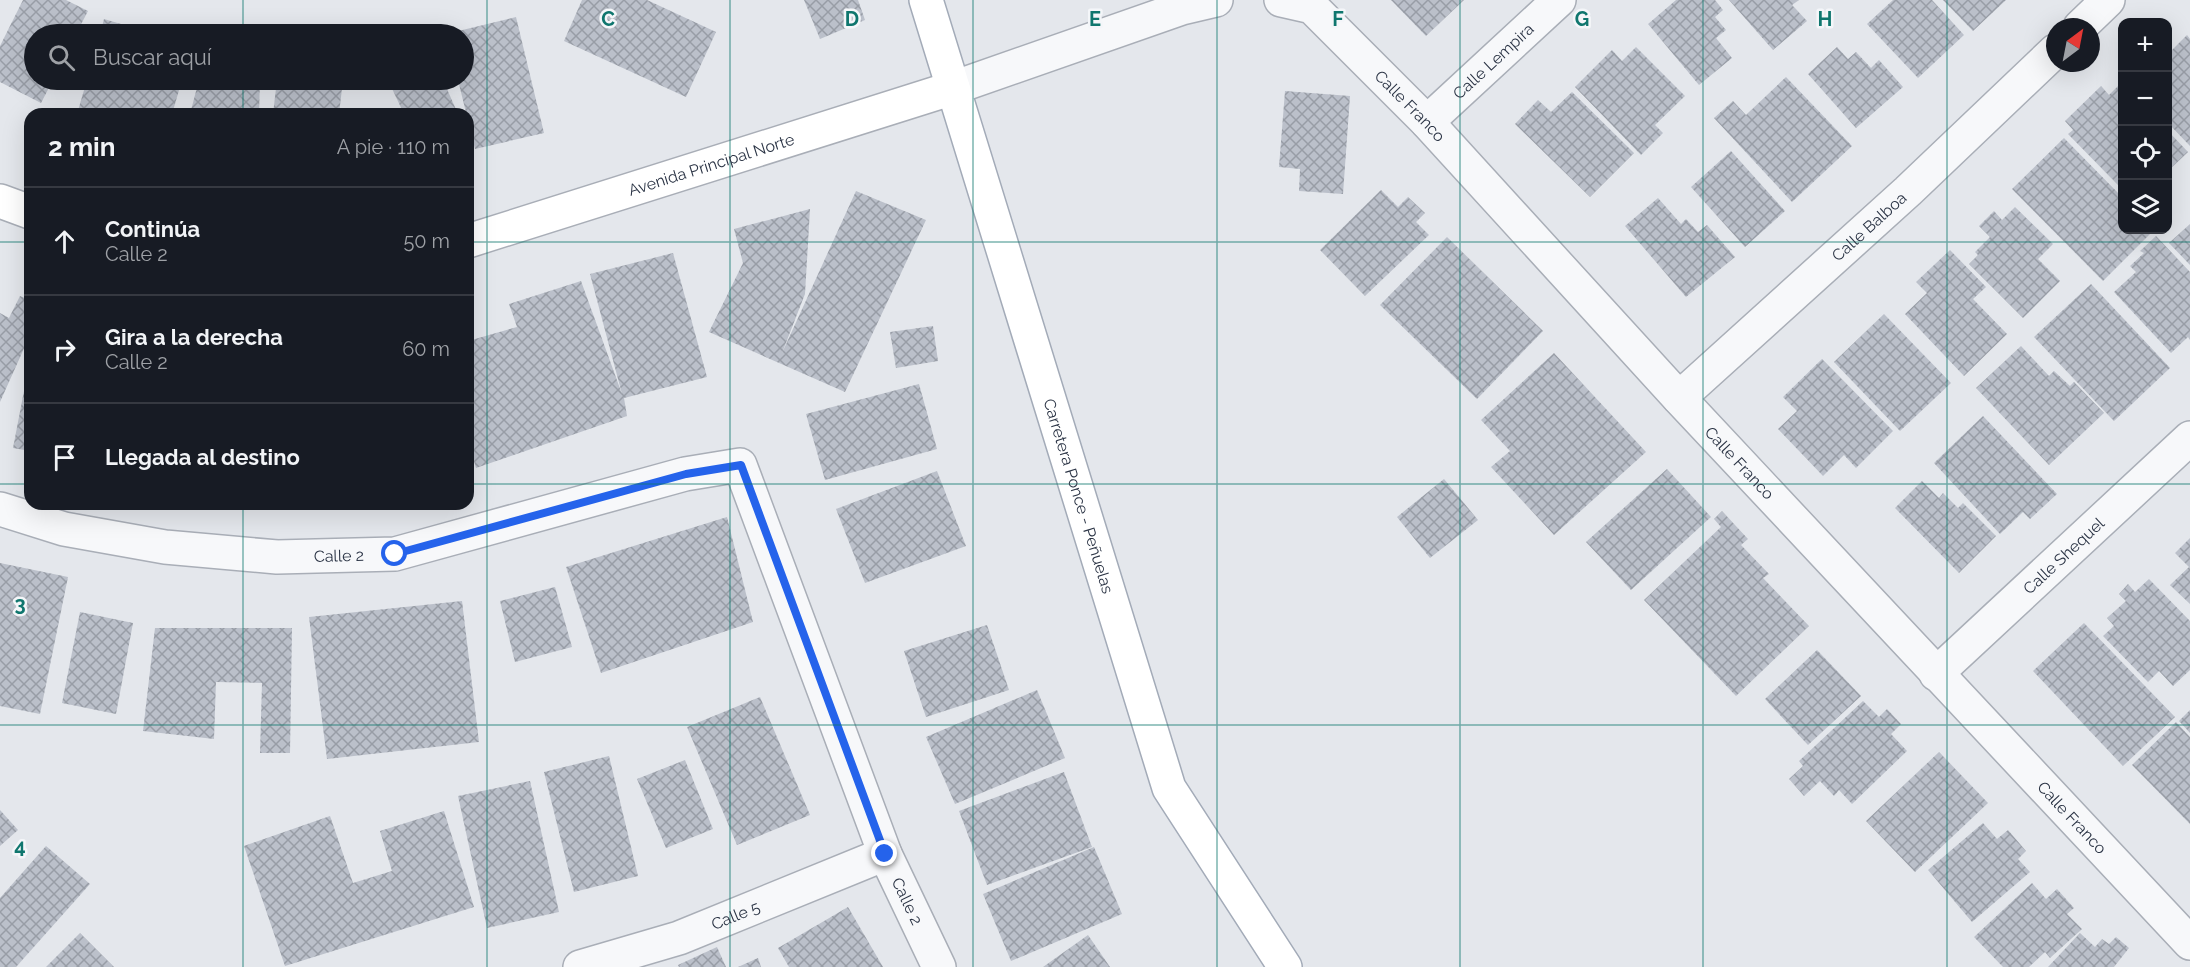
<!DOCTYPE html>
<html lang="es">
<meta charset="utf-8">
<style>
body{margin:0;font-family:Raleway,sans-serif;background:#242831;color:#f1f3f6}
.controls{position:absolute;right:18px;top:18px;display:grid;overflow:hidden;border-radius:12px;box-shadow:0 6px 24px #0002}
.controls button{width:54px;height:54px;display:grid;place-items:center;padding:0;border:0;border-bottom:2px solid #363941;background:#171b24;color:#f1f3f6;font:30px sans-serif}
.compass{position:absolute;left:2046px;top:18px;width:54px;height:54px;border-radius:50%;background:#171b24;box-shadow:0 6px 24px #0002;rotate:32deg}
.stop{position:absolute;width:18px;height:18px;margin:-14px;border:4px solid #2563eb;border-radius:50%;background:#fff}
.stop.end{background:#2563eb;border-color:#fff;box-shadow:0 2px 6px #0008}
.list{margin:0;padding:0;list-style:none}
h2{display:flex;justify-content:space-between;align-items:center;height:78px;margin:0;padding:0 24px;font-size:26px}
h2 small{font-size:20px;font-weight:400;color:#9ea1a6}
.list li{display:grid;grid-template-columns:39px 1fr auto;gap:18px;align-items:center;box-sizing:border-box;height:108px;padding:0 24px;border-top:2px solid #363941}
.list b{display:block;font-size:22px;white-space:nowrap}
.list p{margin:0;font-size:20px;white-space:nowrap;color:#9ea1a6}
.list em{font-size:20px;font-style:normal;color:#9ea1a6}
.icon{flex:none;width:33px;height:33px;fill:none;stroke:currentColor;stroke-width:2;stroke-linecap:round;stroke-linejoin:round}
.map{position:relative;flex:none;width:2190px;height:967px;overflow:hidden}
.search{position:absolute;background:#171b24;box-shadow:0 6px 24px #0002;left:24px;top:24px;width:450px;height:66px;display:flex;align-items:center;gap:15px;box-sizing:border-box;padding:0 21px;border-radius:33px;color:#9ea1a6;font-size:22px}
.panel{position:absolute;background:#171b24;box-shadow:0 6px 24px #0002;left:24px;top:108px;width:450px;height:402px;border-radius:18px}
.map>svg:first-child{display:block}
.building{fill:url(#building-cross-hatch)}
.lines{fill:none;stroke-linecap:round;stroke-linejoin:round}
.street-casing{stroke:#a9aeb7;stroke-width:36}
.secondary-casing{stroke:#a9aeb7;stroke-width:36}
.primary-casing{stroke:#a3abb8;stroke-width:36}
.street{stroke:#f7f8fa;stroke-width:33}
.secondary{stroke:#fff;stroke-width:33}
.primary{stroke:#fff;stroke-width:33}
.route{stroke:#2563eb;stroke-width:8}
.grid{fill:none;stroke:#0f766e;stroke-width:1.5;stroke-opacity:0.55}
.labels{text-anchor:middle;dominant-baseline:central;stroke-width:5;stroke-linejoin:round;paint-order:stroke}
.street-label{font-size:16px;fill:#2b3445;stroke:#f4f6f9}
.grid-label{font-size:20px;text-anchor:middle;font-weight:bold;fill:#0f766e;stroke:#f4f6f9;stroke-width:5;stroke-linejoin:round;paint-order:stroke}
</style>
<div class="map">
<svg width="2190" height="967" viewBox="0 0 2190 967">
<defs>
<pattern id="building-cross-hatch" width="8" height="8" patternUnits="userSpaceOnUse" patternTransform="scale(1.5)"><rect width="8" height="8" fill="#bbc0ca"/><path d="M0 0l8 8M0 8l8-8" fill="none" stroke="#989da6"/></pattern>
</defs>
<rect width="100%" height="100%" fill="#e4e7ec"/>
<g class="building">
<path d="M 23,0 L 66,0 L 88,11 L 76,34 L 34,34 L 34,80 L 53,80 L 41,103 L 0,82 L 0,46 Z"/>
<path d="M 582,0 L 647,0 L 716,32 L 686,97 L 564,41 Z"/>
<path d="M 804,0 L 858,0 L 865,20 L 820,39 Z"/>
<path d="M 1391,0 L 1464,0 L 1426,36 Z"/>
<path d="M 1676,0 L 1715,0 L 1723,10 L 1715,17 L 1726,30 L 1716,38 L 1732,58 L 1699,85 L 1648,24 Z"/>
<path d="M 1729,0 L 1799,0 L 1792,5 L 1807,21 L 1773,50 Z"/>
<path d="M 1893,0 L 1932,0 L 1964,35 L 1918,78 L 1867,24 Z"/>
<path d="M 1943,0 L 2006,0 L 1973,31 Z"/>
<path d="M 516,17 L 544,133 L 475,149 L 458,80 L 464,80 L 464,34 L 446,34 Z"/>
<path d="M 104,19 L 155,34 L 100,34 Z"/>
<path d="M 2187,35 L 2190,39 L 2190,146 L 2168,123 L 2168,45 L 2172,50 Z"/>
<path d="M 1636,47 L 1685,96 L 1655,125 L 1663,133 L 1641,155 L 1575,87 L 1612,50 L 1622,61 Z"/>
<path d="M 1837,47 L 1848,59 L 1856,52 L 1871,68 L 1879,60 L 1903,87 L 1856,128 L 1808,74 Z"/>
<path d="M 1786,77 L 1852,146 L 1792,202 L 1714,118 L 1733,101 L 1746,115 Z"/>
<path d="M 87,80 L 182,80 L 172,114 L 77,114 Z"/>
<path d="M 199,80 L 260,80 L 259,114 L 190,114 Z"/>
<path d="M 277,80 L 343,80 L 339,114 L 273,114 Z"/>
<path d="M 388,80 L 443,80 L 458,114 L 404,114 Z"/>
<path d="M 2122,82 L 2122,189 L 2068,134 L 2073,130 L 2065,121 L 2101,86 L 2109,95 Z"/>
<path d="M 1285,91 L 1350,96 L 1343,194 L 1299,191 L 1300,169 L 1279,167 Z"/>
<path d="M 1572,92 L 1634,153 L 1590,197 L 1515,124 L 1538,100 L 1551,112 Z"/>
<path d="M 2168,131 L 2188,152 L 2168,171 Z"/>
<path d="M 2064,138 L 2122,197 L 2122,230 L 2154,230 L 2103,281 L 2012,189 Z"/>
<path d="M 1731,151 L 1785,211 L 1745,247 L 1691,187 Z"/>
<path d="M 1381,190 L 1398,207 L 1408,197 L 1425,213 L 1416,222 L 1429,235 L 1365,296 L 1320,250 Z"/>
<path d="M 856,191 L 926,220 L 845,392 L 709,332 L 743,263 L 734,229 L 810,209 L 805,294 L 782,353 Z"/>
<path d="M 1658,198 L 1681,224 L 1686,219 L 1698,232 L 1707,225 L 1735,257 L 1686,297 L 1625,226 Z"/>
<path d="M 2015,207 L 2053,244 L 2038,259 L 2060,281 L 2023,318 L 1969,264 L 1978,255 L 1975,252 L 1990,237 L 1979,226 L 1994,211 L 2002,220 Z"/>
<path d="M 2190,224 L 2190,265 L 2169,243 Z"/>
<path d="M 2156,236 L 2190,272 L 2190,340 L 2188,337 L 2171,353 L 2114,292 L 2136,272 L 2130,266 L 2144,253 L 2140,251 Z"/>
<path d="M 1447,237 L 1543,331 L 1477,399 L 1380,305 Z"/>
<path d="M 1950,250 L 1986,287 L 1973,299 L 2007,334 L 1964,376 L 1905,314 L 1927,293 L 1916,282 Z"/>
<path d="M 673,253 L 707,377 L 624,398 L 627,416 L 476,468 L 468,442 L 468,341 L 517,327 L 509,304 L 581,281 L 622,394 L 590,274 Z"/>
<path d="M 2091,284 L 2170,368 L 2114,421 L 2034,337 Z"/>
<path d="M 20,296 L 30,300 L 30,335 L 0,402 L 0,313 L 9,318 Z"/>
<path d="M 1884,314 L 1951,383 L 1900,431 L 1834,362 Z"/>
<path d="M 933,326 L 938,361 L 896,368 L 890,332 Z"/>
<path d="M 2021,346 L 2049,376 L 2054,371 L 2070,386 L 2074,382 L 2104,413 L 2049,465 L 1976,388 Z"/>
<path d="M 1554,353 L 1646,452 L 1554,535 L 1491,467 L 1510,451 L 1481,420 Z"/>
<path d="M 1822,359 L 1893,431 L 1856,468 L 1844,455 L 1823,476 L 1778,429 L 1797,411 L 1783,397 Z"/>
<path d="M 29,365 L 30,365 L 30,451 L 13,448 Z"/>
<path d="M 919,384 L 937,449 L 825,480 L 806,414 Z"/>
<path d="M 1983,416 L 2057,494 L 2030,519 L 2023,512 L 2000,534 L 1934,463 Z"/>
<path d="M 1667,469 L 1711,517 L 1631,590 L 1586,542 Z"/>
<path d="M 937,471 L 966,546 L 865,583 L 836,509 Z"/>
<path d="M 1444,479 L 1478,520 L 1430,558 L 1397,517 Z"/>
<path d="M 1922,481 L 1939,498 L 1943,493 L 1958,508 L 1963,503 L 1996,536 L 1959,573 L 1895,508 Z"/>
<path d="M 1722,511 L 1748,539 L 1741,545 L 1769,574 L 1763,578 L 1809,626 L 1736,696 L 1644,600 L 1721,527 L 1714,519 Z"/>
<path d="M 727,517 L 753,622 L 601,673 L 566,567 Z"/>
<path d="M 2190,538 L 2190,604 L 2170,585 L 2189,567 L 2175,553 Z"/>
<path d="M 0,563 L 68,577 L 40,714 L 0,706 Z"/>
<path d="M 2149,579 L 2190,621 L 2190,670 L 2173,686 L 2159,671 L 2148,682 L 2103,636 L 2114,626 L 2107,618 L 2126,601 L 2119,594 L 2128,584 L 2135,592 Z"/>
<path d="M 555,587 L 572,647 L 515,662 L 500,601 Z"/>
<path d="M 462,601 L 479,742 L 327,759 L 309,617 Z"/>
<path d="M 80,612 L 133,623 L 116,714 L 62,703 Z"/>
<path d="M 2084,623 L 2175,717 L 2123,766 L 2033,671 Z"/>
<path d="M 987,625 L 1009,690 L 926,717 L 904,651 Z"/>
<path d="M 155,628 L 292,628 L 290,753 L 260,753 L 262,683 L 216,682 L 214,739 L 143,731 Z"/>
<path d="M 1817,650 L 1861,696 L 1808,745 L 1765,699 Z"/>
<path d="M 1037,690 L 1065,758 L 955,804 L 926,737 Z"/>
<path d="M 760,697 L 810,815 L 737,845 L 687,727 Z"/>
<path d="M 1863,701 L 1879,717 L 1887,709 L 1901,724 L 1891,734 L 1907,751 L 1852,804 L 1839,790 L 1834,796 L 1820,781 L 1804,796 L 1789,779 L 1803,766 L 1799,761 Z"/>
<path d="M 2190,710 L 2190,733 L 2179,721 Z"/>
<path d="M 2176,722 L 2190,737 L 2190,824 L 2132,765 Z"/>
<path d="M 1939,752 L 1988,803 L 1915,872 L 1866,821 Z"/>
<path d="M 609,756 L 638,876 L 574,892 L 544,772 Z"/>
<path d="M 685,760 L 713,829 L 666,848 L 637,779 Z"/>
<path d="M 1064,772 L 1092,847 L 987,885 L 959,811 Z"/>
<path d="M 530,781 L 559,912 L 487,928 L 458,796 Z"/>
<path d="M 0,810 L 18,830 L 0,846 Z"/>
<path d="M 444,811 L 474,907 L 285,966 L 244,846 L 330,816 L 353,883 L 392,871 L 380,831 Z"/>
<path d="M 1983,823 L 1997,839 L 2008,830 L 2026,851 L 2018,859 L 2030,872 L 1972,922 L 1928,870 Z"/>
<path d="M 46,846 L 90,884 L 16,967 L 0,967 L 0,898 Z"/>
<path d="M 1094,847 L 1122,914 L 1011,961 L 983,894 Z"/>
<path d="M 2032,883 L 2046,899 L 2057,889 L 2074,908 L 2067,914 L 2082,929 L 2050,958 L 2045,952 L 2029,967 L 2003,967 L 1974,937 Z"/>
<path d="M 848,907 L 883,967 L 789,967 L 778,948 Z"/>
<path d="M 80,933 L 114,967 L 46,967 Z"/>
<path d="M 2080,933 L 2095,947 L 2102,939 L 2109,944 L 2116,937 L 2129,948 L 2114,967 L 2048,967 Z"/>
<path d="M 1088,935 L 1110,967 L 1043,967 Z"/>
<path d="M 717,947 L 726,967 L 679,967 L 678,965 Z"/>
<path d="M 758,958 L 761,967 L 738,967 Z"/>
</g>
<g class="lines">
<g class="street-casing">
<g id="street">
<path id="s1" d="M 1281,0 L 1312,7 L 1427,122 L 1679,398 L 2190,943"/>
<path d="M 2080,27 L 2108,0"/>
<path d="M 953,88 L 1182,8 L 1216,0"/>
<path id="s2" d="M 1427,122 L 1559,0"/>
<path id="s3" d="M 1679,398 L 1908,191 L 2055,51"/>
<path id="s4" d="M 0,509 L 64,529 L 165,547 L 277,557 L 395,554 L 685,474 L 740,465 L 885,854 L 939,967"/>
<path id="s5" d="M 1936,674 L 2190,438"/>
<path id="s6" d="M 580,967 L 679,938 L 885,854"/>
</g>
</g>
<g class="secondary-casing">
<g id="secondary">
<path d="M 0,201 L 30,212"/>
<path id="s7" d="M 468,241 L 953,88"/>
</g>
</g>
<g class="primary-casing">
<g id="primary">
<path id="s8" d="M 926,0 L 1169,788 L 1285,967"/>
</g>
</g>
<use href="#street" class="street"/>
<use href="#secondary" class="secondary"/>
<use href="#primary" class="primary"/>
</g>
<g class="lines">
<path class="route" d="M 395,554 L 686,474 L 741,465 L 885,854"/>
</g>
<path class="grid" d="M 243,0 L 243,34M 487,0 L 487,967M 730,0 L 730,967M 973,0 L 973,967M 1217,0 L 1217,967M 1460,0 L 1460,967M 1703,0 L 1703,967M 1947,0 L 1947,967M 243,80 L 243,114M 0,242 L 30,242M 468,242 L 2190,242M 0,484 L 30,484M 468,484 L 2190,484M 243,504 L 243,967M 0,725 L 2190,725"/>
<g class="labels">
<g class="street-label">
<text stroke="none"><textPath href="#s2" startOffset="90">Calle Lempira</textPath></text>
<text stroke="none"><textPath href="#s1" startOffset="171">Calle Franco</textPath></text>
<text stroke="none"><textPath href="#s7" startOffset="255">Avenida Principal Norte</textPath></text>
<text stroke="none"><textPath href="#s3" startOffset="256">Calle Balboa</textPath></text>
<text stroke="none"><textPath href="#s1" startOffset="657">Calle Franco</textPath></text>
<text stroke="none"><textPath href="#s8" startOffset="519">Carretera Ponce - Peñuelas</textPath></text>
<text stroke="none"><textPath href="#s4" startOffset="344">Calle 2</textPath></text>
<text stroke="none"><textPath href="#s5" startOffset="174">Calle Shequel</textPath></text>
<text stroke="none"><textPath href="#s1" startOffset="1143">Calle Franco</textPath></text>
<text stroke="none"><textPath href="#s4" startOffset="1224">Calle 2</textPath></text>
<text stroke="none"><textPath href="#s6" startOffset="164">Calle 5</textPath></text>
</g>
</g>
<g class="grid-label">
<text x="608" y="26">C</text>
<text x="852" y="26">D</text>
<text x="1095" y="26">E</text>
<text x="1338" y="26">F</text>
<text x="1582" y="26">G</text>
<text x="1825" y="26">H</text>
<text x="20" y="611">3</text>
<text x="20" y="853">4</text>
</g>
</svg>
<div class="controls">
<button>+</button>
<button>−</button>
<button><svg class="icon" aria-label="locate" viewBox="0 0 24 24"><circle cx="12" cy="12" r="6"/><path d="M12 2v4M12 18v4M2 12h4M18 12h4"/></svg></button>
<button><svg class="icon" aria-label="layers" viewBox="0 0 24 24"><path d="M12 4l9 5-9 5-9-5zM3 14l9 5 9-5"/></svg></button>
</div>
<svg class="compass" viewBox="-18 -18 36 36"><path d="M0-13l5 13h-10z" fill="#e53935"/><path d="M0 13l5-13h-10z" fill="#9ea1a6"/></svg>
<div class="stop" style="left:395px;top:554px"></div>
<div class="stop end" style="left:885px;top:854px"></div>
<div class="search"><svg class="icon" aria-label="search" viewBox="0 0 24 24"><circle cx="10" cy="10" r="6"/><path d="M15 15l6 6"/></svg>Buscar aquí</div>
<section class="panel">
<h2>2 min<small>A pie · 110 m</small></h2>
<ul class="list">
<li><svg class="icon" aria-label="ahead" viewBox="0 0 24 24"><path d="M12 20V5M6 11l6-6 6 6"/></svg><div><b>Continúa</b><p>Calle 2</p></div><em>50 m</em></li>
<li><svg class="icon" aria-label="right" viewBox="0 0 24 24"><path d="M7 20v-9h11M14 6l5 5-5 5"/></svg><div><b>Gira a la derecha</b><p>Calle 2</p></div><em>60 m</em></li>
<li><svg class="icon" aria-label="arrive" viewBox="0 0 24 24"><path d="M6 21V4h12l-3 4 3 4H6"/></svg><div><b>Llegada al destino</b></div></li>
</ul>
</section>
</div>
